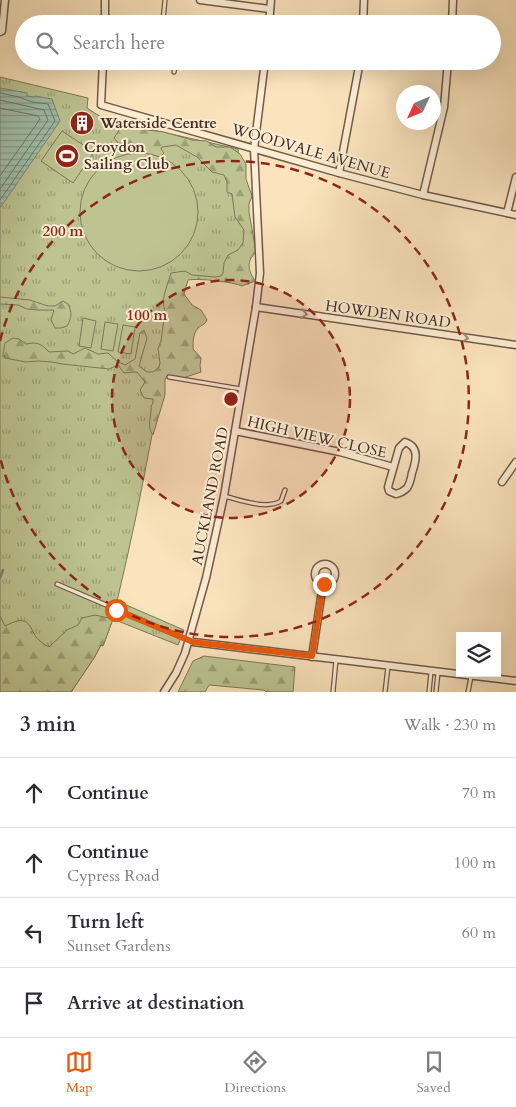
<!DOCTYPE html>
<meta charset="utf-8">
<style>
body{margin:0;font-family:Cardo,serif;background:#f7f7f7;color:#2b2b33}
.controls{position:absolute;right:15px;bottom:15px;display:grid;overflow:hidden;border-radius:0px;box-shadow:0 5px 20px #0002}
.controls button{width:45px;height:45px;display:grid;place-items:center;padding:0;border:0;border-bottom:1px solid #e1e1e2;background:#fff;color:#2b2b33;font:25px sans-serif}
.compass{position:absolute;left:396px;top:85px;width:45px;height:45px;border-radius:50%;background:#fff;box-shadow:0 5px 20px #0002;rotate:226deg}
.stop{position:absolute;width:15px;height:15px;margin:-11px;border:4px solid #ea580c;border-radius:50%;background:#fff}
.stop.end{background:#ea580c;border-color:#fff;box-shadow:0 1px 5px #0008}
.list{margin:0;padding:0;list-style:none}
h2{display:flex;justify-content:space-between;align-items:center;height:65px;margin:0;padding:0 20px;font-size:21px}
h2 small{font-size:16px;font-weight:400;color:#7c7c81}
.list li{display:grid;grid-template-columns:32px 1fr auto;gap:15px;align-items:center;box-sizing:border-box;height:70px;padding:0 20px;border-top:1px solid #e1e1e2}
.list b{display:block;font-size:19px;white-space:nowrap}
.list p{margin:0;font-size:16px;white-space:nowrap;color:#7c7c81}
.list em{font-size:16px;font-style:normal;color:#7c7c81}
.icon{flex:none;width:28px;height:28px;fill:none;stroke:currentColor;stroke-width:2;stroke-linecap:round;stroke-linejoin:round}
.map{position:relative;flex:none;width:516px;height:692px;overflow:hidden}
.search{position:absolute;background:#fff;box-shadow:0 5px 20px #0002;left:15px;right:15px;top:15px;height:55px;display:flex;align-items:center;gap:12px;box-sizing:border-box;padding:0 18px;border-radius:28px;color:#7c7c81;font-size:19px}
.sheet{height:345px;background:#fff}
nav{display:flex;justify-content:space-around;align-items:center;box-sizing:border-box;height:70px;border-top:1px solid #e1e1e2;background:#fff;font-size:14px;color:#7c7c81}
nav a{display:grid;justify-items:center;gap:2px}
nav .on{color:#ea580c}
.map>svg:first-child{display:block}
.grass{fill:url(#grass-tufts);stroke:#7f785a}
.forest{fill:url(#forest-firs);stroke:#7f785a}
.pitch{fill:#bdc492;stroke:#7f785a}
.water{fill:url(#water-rules);stroke:#798574}
.lines{fill:none;stroke-linecap:round;stroke-linejoin:round}
.shore{stroke:#707666;stroke-width:1}
.stream{stroke:#798574;stroke-width:2.5}
.lane-casing{stroke:#705b48;stroke-width:5.5}
.street-casing{stroke:#705b48;stroke-width:9}
.lane{stroke:#fcedd4;stroke-width:3}
.street{stroke:#fcedd4;stroke-width:6}
.oneway{stroke:#9e8d7a}
.route{stroke:#ea580c;stroke-width:6}
.ring{fill:none;stroke:#8f2418;stroke-width:2.5;stroke-dasharray:9 6}
.labels{text-anchor:middle;dominant-baseline:central;stroke-width:4;stroke-linejoin:round;paint-order:stroke}
.poi-label{font-size:15px;font-weight:bold;fill:#412d21;stroke:#fcedd4;text-anchor:start}
.street-label{font-size:15px;fill:#412d21;stroke:#fcedd4}
.centre{fill:#8f2418;stroke:#fcedd4;stroke-width:2.5}
.ring-label{font-size:15px;text-anchor:middle;font-weight:bold;fill:#8f2418;stroke:#fcedd4;stroke-width:4;stroke-linejoin:round;paint-order:stroke}
</style>
<div class="map">
<svg width="516" height="692" viewBox="0 0 516 692">
<defs>
<pattern id="grass-tufts" width="24" height="20" patternUnits="userSpaceOnUse" patternTransform="scale(1.25)"><rect width="24" height="20" fill="#bdc492"/><path d="M3 7l-1-3M5 7V3M7 7l1-3M15 17l-1-3M17 17v-4M19 17l1-3" fill="none" stroke="#9ba077"/></pattern>
<pattern id="forest-firs" width="22" height="20" patternUnits="userSpaceOnUse" patternTransform="scale(1.25)"><rect width="22" height="20" fill="#bdc492"/><path d="M5 1l3.5 6h-7zM16 11l3.5 6h-7z" fill="#9ba077"/></pattern>
<pattern id="water-rules" width="6" height="5" patternUnits="userSpaceOnUse" patternTransform="scale(1.25)"><rect width="6" height="5" fill="#9fbfac"/><path d="M0 2.5h6" fill="none" stroke="#839c8c"/></pattern>
</defs>
<rect width="100%" height="100%" fill="#fbe4bd"/>
<filter id="stains"><feTurbulence type="fractalNoise" baseFrequency=".004" numOctaves="4"/><feColorMatrix values="0 0 0 0 .2 0 0 0 0 .09 0 0 0 0 .02 0 0 0 .5 -.17"/></filter>
<radialGradient id="worn" r=".72"><stop offset=".6" stop-color="#630" stop-opacity="0"/><stop offset="1" stop-color="#630" stop-opacity=".3"/></radialGradient>
<path class="grass" d="M 0,77 L 88,98 L 87,108 L 104,119 L 238,149 L 249,284 L 178,276 C 162,385 143,493 117,601 L 184,630 L 178,645 L 113,619 L 103,646 L 101,645 L 94,658 L 71,692 L 0,692 Z"/>
<g class="forest">
<path d="M 130,124 L 139,129 L 164,132 L 192,140 L 207,141 L 216,147 L 230,147 L 240,154 L 246,164 L 246,179 L 252,196 L 249,204 L 249,212 L 256,252 C 246,262 248,270 255,281 L 242,286 C 233,282 199,278 188,280 L 184,294 L 192,305 L 201,310 L 207,320 C 205,325 201,325 198,328 C 193,334 193,341 193,349 L 201,358 L 200,366 L 201,372 L 177,380 L 168,375 L 165,379 L 165,395 L 153,435 C 146,427 152,415 151,406 L 153,403 L 153,399 L 144,398 L 140,390 L 145,382 L 137,372 L 124,373 L 118,365 L 109,369 L 62,364 L 52,362 L 38,361 L 26,362 L 5,358 L 3,354 L 5,343 L 13,338 L 19,339 L 26,344 C 37,342 41,343 49,352 L 68,351 L 73,354 L 85,348 L 98,354 L 108,353 L 118,362 L 125,365 L 135,359 L 140,333 L 144,330 L 147,338 L 139,366 L 147,372 L 153,372 L 159,367 L 160,363 L 158,349 L 161,341 L 165,311 C 160,300 168,284 171,273 L 185,271 L 192,275 L 215,277 L 221,276 L 223,273 L 224,263 L 228,255 L 238,250 L 243,243 L 244,230 L 235,217 L 232,194 L 227,192 L 227,182 L 224,175 L 212,172 L 197,157 L 176,145 L 162,147 L 161,149 L 164,153 L 161,156 L 162,161 L 134,156 L 133,146 L 129,144 L 118,143 L 114,138 L 121,127 Z"/>
<path d="M 0,297 L 30,300 L 48,306 L 55,306 L 63,301 L 68,304 C 72,313 72,317 67,326 L 61,328 L 55,328 L 51,320 L 54,310 L 38,310 L 27,309 L 18,305 L 2,304 L 0,304 Z"/>
<path d="M 95,615 L 113,619 L 103,646 L 101,645 L 94,658 L 71,692 L 0,692 L 0,616 L 5,626 C 9,624 13,622 17,621 C 29,618 31,629 36,637 C 40,642 44,644 49,647 L 67,630 L 78,625 L 82,618 Z"/>
<path d="M 204,656 L 295,667 L 293,692 L 266,692 L 264,690 L 209,685 L 205,692 L 178,692 L 193,661 Z"/>
</g>
<g class="pitch">
<path d="M 62,131 L 94,152 L 73,183 L 41,161 Z"/>
<circle cx="139" cy="212" r="59"/>
<path d="M 83,318 L 96,321 L 91,348 L 79,346 Z"/>
<path d="M 105,322 L 118,324 L 113,351 L 101,349 Z"/>
<path d="M 123,325 L 135,327 L 131,354 L 118,352 Z"/>
</g>
<path class="water" d="M 0,88 L 27,93 L 27,96 L 34,97 L 35,96 L 52,99 L 60,121 L 0,208 Z"/>
<g class="lines">
<g class="shore">
<path d="M 0,93 L 19,97 L 32,102 L 48,104 L 55,121 L 0,200"/>
<path d="M 0,100 L 44,110 L 48,120 L 0,189"/>
<path d="M 0,108 L 38,116 L 40,119 L 0,176"/>
</g>
<path class="stream" d="M 0,578 L 3,570"/>
<g class="lane-casing">
<g id="lane">
<path d="M 163,20 L 165,0"/>
<path d="M 174,72 L 176,61"/>
<path d="M 169,377 L 241,389"/>
<path d="M 224,496 C 240,500 266,510 281,501 L 285,490"/>
<path d="M 57,584 L 188,640"/>
<path d="M 333,692 L 336,660"/>
<path d="M 385,692 L 388,667"/>
<path d="M 429,692 L 431,672"/>
<path d="M 436,692 L 438,673"/>
<path d="M 468,692 L 471,677"/>
</g>
</g>
<g class="street-casing">
<g id="street">
<path d="M 200,0 L 270,9"/>
<path d="M 105,24 L 105,0"/>
<path d="M 269,24 L 271,0"/>
<path d="M 363,24 L 364,0"/>
<path d="M 452,24 L 453,0"/>
<path d="M 0,32 L 2,31 L 5,0"/>
<path d="M 103,61 L 101,105 L 339,173 L 423,195 L 516,215"/>
<path d="M 339,173 L 360,61"/>
<path d="M 423,195 L 444,107 L 448,61"/>
<path d="M 507,213 L 516,177"/>
<path d="M 256,307 L 516,345"/>
<path d="M 235,431 L 340,452 L 393,467"/>
<path d="M 405,442 C 420,447 416,461 412,473 C 411,478 410,484 407,488 C 404,491 400,493 396,494 L 389,491 L 388,487 L 399,448 Z"/>
<path d="M 502,482 L 516,462"/>
<circle cx="325" cy="574" r="10"/>
<path d="M 189,640 L 193,642 L 516,681"/>
<path d="M 312,657 L 323,584"/>
<path d="M 164,692 L 176,673 L 185,653 L 206,578 L 224,496 L 256,307 L 260,273 L 254,149 L 265,61"/>
</g>
</g>
<use href="#lane" class="lane"/>
<use href="#street" class="street"/>
</g>
<defs><path id="oneway-chevron" d="M-2-3.5L2.5 0L-2 3.5" fill="none" stroke-width="1.6" stroke-linecap="round" stroke-linejoin="round" transform="scale(1.25)"/></defs>
<g class="oneway">
<use href="#oneway-chevron" transform="translate(304 314) rotate(8)"/>
<use href="#oneway-chevron" transform="translate(465 338) rotate(8)"/>
</g>
<g class="lines">
<path class="route" d="M 116,610 L 193,642 L 312,656 L 323,584 L 324,584"/>
</g>
<circle cx="231" cy="399" r="119" fill="#8f2418" fill-opacity=".12"/>
<g class="ring">
<circle cx="231" cy="399" r="119"/>
<path d="M0 341A238 238 0 1 1 0 457"/>
</g>
<defs>
<g id="building-disc" transform="scale(1.25)"><circle r="9.5" fill="#8f2418" stroke="#fcedd4"/><path d="M-4-6H4V6H1V3H-1V6H-4ZM-2.5-4.3h1.7v1.8h-1.7ZM.8-4.3h1.7v1.8H.8ZM-2.5-1h1.7V.8h-1.7ZM.8-1h1.7V.8H.8Z" fill="#fff"/></g>
<g id="stadium-disc" transform="scale(1.25)"><circle r="9.5" fill="#8f2418" stroke="#fcedd4"/><path d="M0-5a6.5 5 0 1 0 0 10a6.5 5 0 1 0 0-10ZM-3.5-1.8h7v3.6h-7Z" fill="#fff"/></g>
</defs>
<g fill-rule="evenodd">
<use href="#building-disc" x="82" y="123"/>
<use href="#stadium-disc" x="67" y="156"/>
</g>
<g class="labels">
<g class="poi-label">
<text x="100" y="123">Waterside Centre</text>
<text x="84" y="147">Croydon<tspan x="84" dy="17">Sailing Club</tspan></text>
</g>
<g class="street-label">
<text transform="translate(311 151) rotate(16)">WOODVALE AVENUE</text>
<text transform="translate(388 314) rotate(8)">HOWDEN ROAD</text>
<text transform="translate(317 437) rotate(13)">HIGH VIEW CLOSE</text>
<text transform="translate(210 496) rotate(-79)">AUCKLAND ROAD</text>
</g>
</g>
<circle cx="231" cy="399" r="8" class="centre"/>
<g class="ring-label">
<text x="63" y="236">200 m</text>
<text x="147" y="320">100 m</text>
</g>
<rect width="100%" height="100%" filter="url(#stains)"/>
<rect width="100%" height="100%" fill="url(#worn)"/>
</svg>
<div class="controls">
<button><svg class="icon" aria-label="layers" viewBox="0 0 24 24"><path d="M12 4l9 5-9 5-9-5zM3 14l9 5 9-5"/></svg></button>
</div>
<svg class="compass" viewBox="-18 -18 36 36"><path d="M0-13l5 13h-10z" fill="#e53935"/><path d="M0 13l5-13h-10z" fill="#7c7c81"/></svg>
<div class="stop" style="left:116px;top:610px"></div>
<div class="stop end" style="left:324px;top:584px"></div>
<div class="search"><svg class="icon" aria-label="search" viewBox="0 0 24 24"><circle cx="10" cy="10" r="6"/><path d="M15 15l6 6"/></svg>Search here</div>
</div>
<section class="sheet">
<h2>3 min<small>Walk · 230 m</small></h2>
<ul class="list">
<li><svg class="icon" aria-label="ahead" viewBox="0 0 24 24"><path d="M12 20V5M6 11l6-6 6 6"/></svg><div><b>Continue</b></div><em>70 m</em></li>
<li><svg class="icon" aria-label="ahead" viewBox="0 0 24 24"><path d="M12 20V5M6 11l6-6 6 6"/></svg><div><b>Continue</b><p>Cypress Road</p></div><em>100 m</em></li>
<li><svg class="icon" aria-label="left" viewBox="0 0 24 24"><path d="M17 20v-9H6M10 6l-5 5 5 5"/></svg><div><b>Turn left</b><p>Sunset Gardens</p></div><em>60 m</em></li>
<li><svg class="icon" aria-label="arrive" viewBox="0 0 24 24"><path d="M6 21V4h12l-3 4 3 4H6"/></svg><div><b>Arrive at destination</b></div></li>
</ul>
</section>
<nav>
<a class="on"><svg class="icon" aria-label="map" viewBox="0 0 24 24"><path d="M3 6l6-2 6 2 6-2v14l-6 2-6-2-6 2zM9 4v14M15 6v14"/></svg>Map</a>
<a><svg class="icon" aria-label="directions" viewBox="0 0 24 24"><path d="M12 3l9 9-9 9-9-9zM9 14v-3h6M13 9l2 2-2 2"/></svg>Directions</a>
<a><svg class="icon" aria-label="saved" viewBox="0 0 24 24"><path d="M7 4h10v16l-5-4-5 4z"/></svg>Saved</a>
</nav>
